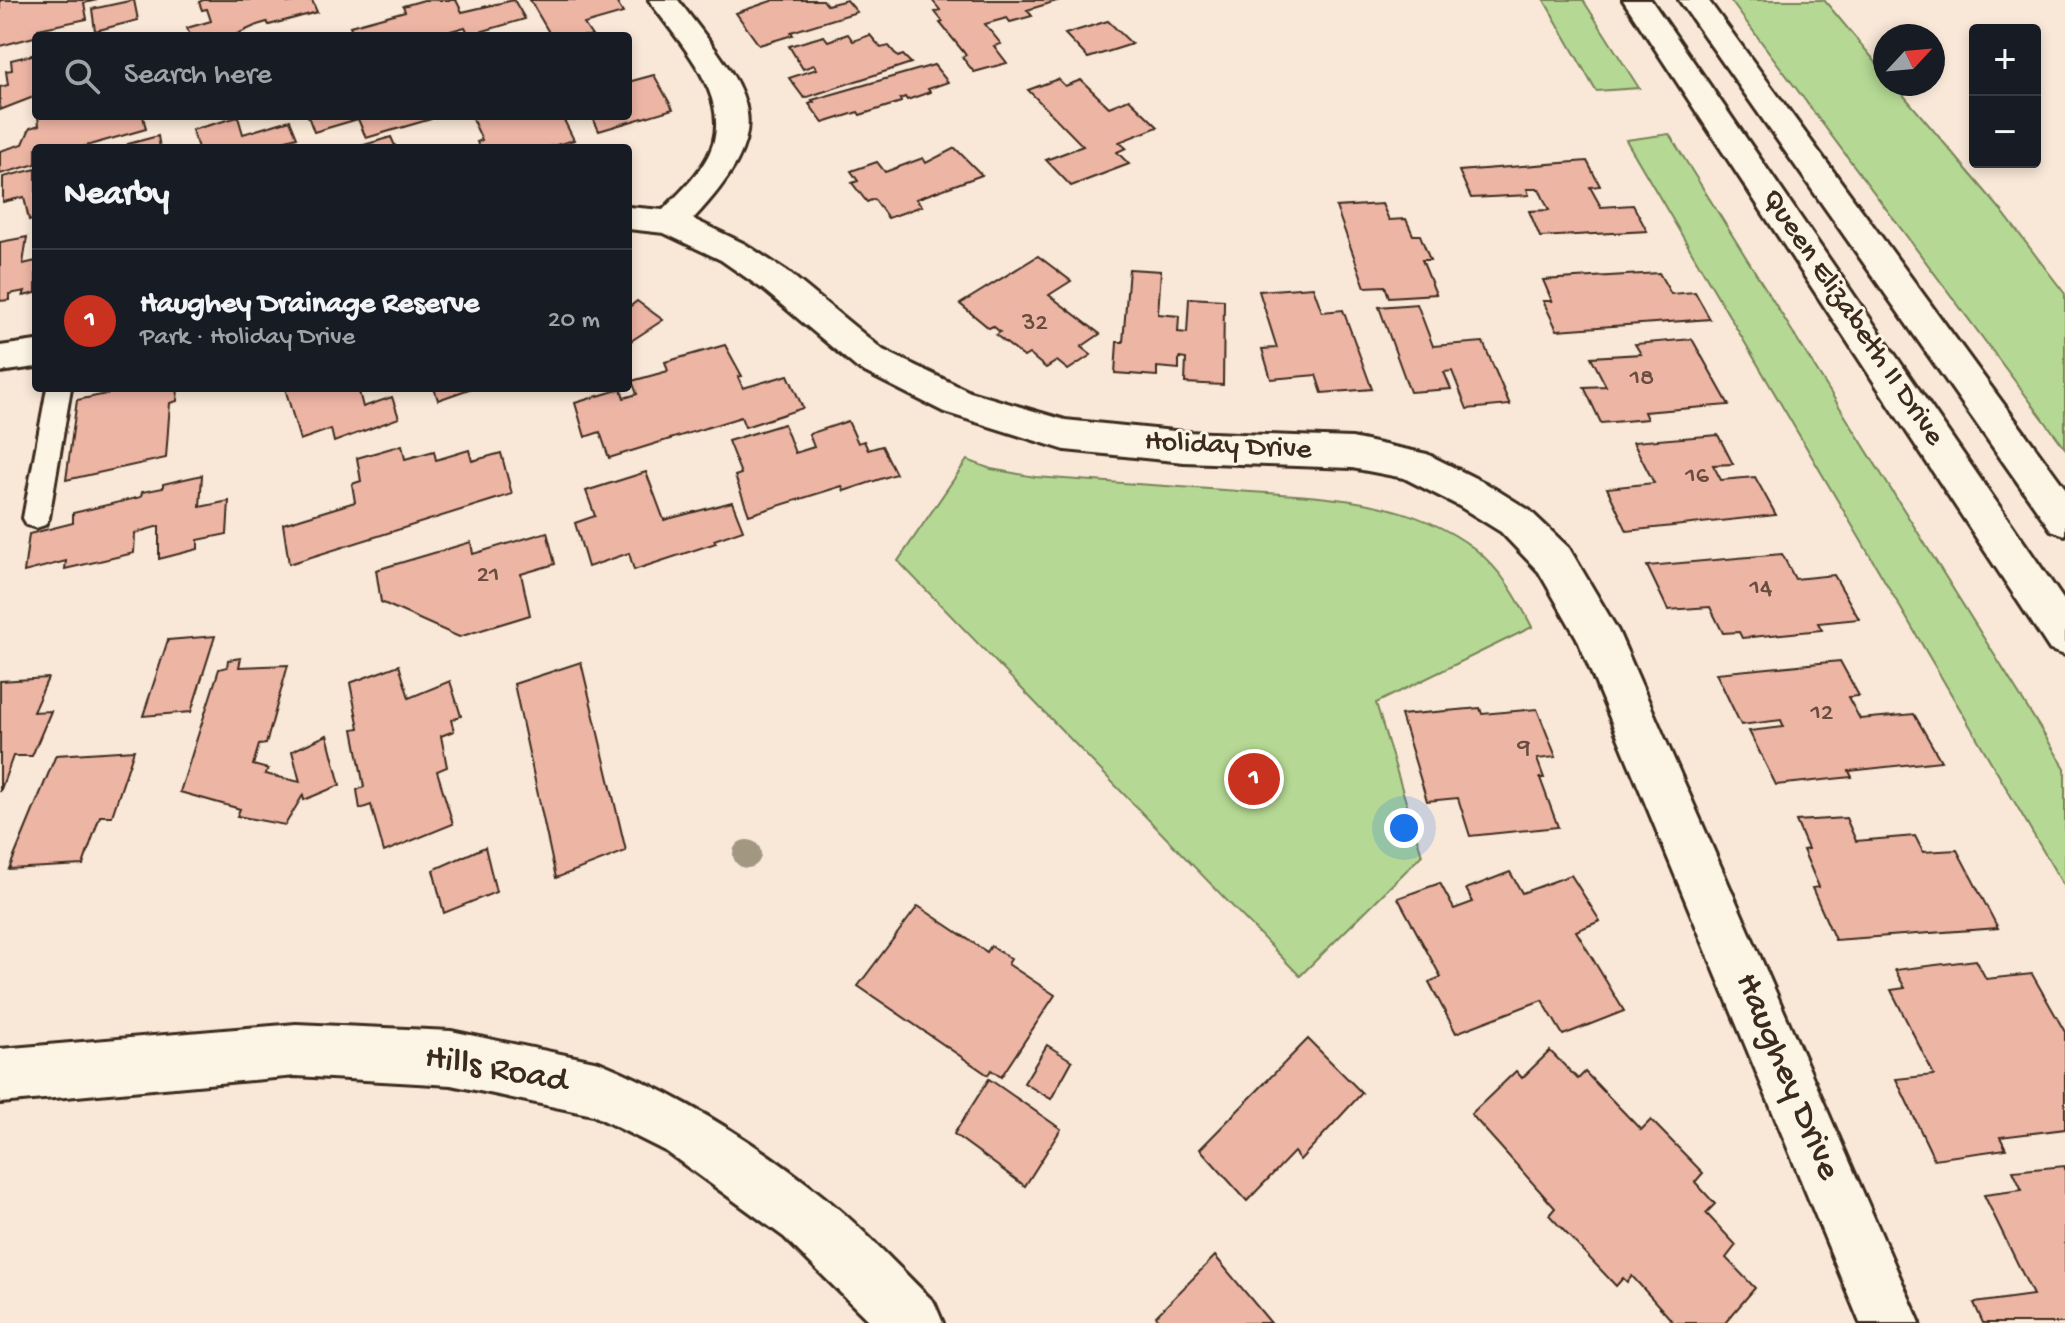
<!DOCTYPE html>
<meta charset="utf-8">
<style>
body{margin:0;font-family:"Gochi Hand",sans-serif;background:#20242c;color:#f1f3f6}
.controls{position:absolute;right:24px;top:24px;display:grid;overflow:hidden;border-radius:8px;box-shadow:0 4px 12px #0003}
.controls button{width:72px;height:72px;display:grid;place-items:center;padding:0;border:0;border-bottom:2px solid #363941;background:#171b24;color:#f1f3f6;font:40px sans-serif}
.compass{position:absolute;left:1873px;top:24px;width:72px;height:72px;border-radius:50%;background:#171b24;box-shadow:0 4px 12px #0003;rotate:64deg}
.you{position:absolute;left:1404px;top:828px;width:28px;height:28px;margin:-20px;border:6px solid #fff;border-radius:50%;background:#1a73e8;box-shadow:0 0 0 12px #1a73e833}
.badge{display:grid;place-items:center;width:52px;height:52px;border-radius:50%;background:#c8321e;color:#fff;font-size:26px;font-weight:700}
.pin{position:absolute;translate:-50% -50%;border:4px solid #fff;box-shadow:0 2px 8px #0006}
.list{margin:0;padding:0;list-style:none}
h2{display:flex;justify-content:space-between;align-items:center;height:104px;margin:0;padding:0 32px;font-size:34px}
h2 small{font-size:26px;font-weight:400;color:#9ea1a6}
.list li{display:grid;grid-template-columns:52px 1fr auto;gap:24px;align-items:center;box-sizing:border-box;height:144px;padding:0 32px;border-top:2px solid #363941}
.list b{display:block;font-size:30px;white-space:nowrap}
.list p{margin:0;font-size:26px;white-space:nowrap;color:#9ea1a6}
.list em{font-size:26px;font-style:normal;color:#9ea1a6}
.icon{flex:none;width:44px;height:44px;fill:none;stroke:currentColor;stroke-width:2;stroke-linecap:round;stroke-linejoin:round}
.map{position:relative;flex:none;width:2065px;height:1323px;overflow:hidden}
.search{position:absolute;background:#171b24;box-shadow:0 4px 12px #0003;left:32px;top:32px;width:600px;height:88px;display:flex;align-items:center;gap:20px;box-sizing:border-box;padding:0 28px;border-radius:8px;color:#9ea1a6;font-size:30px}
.panel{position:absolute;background:#171b24;box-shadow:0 4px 12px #0003;left:32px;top:144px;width:600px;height:248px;border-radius:8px}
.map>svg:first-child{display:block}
.green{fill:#b5d994;stroke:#788259;stroke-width:2}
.building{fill:#edb5a4;stroke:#3b2a1e;stroke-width:2}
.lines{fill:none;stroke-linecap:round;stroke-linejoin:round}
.lane-casing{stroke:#3b2a1e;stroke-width:6}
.street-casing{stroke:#3b2a1e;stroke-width:6}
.highway-casing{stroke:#3b2a1e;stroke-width:6}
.lane{fill:#fcf5e5;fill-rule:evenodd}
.street{fill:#fcf5e5;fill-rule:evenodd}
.highway{fill:#fcf5e5;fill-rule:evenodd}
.tree{fill:#a29882}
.labels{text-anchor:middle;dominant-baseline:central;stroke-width:6;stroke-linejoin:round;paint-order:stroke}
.number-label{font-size:26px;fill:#684d40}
.street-label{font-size:30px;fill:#3b2a1e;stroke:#fcf5e5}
.near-street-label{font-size:36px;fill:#3b2a1e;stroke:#fcf5e5}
</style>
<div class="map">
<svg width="2065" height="1323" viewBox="0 0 2065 1323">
<rect width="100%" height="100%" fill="#f9e8d8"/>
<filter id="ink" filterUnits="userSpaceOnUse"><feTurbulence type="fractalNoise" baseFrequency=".0125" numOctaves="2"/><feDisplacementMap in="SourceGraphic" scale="16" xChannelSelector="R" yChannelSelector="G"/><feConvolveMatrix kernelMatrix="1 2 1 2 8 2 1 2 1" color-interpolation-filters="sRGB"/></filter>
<g filter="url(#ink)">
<g class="green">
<path d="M 1544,0 L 1583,0 L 1639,88 L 1596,91 Z"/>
<path d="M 1730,0 L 1824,0 L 1885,73 L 1885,84 L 1894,84 L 2001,210 L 2065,294 L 2065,448 Z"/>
<path d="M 1669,134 L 2065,768 L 2065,888 L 1626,140 Z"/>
<path d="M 967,460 L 991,469 L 1035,477 C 1098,481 1161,486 1224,490 C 1309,497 1404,494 1475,549 C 1502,571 1517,597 1532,627 L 1376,703 L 1422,855 L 1300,976 L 898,561 Z"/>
</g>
<g class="building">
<path d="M 0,0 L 97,0 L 84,3 L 87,19 L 38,29 L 38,36 L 0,46 Z"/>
<path d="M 134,0 L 138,20 L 95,31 L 92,9 Z"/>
<path d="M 203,0 L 286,0 L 287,3 L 312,0 L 317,12 L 269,25 L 267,22 L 257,25 L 233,36 L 190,36 L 187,28 L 211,21 L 207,9 L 202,10 L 199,2 Z"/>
<path d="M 424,0 L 456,0 L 462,12 L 514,0 L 525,19 L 469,35 L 465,27 L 433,36 L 354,36 L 350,26 L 405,11 L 403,6 Z"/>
<path d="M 530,0 L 615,0 L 623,13 L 584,24 L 592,36 L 551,36 Z"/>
<path d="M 774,0 L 823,0 L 827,5 L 847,0 L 857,12 L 791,32 L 793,35 L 759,45 L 736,13 Z"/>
<path d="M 932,0 L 1060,0 L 1027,10 L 1032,16 L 1010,22 L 1007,18 L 985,24 L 1001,44 L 994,46 L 1007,63 L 974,72 L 962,57 L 966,55 L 940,23 L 943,22 L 935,12 L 940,10 Z"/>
<path d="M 1108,21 L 1132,44 L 1088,58 L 1065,34 Z"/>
<path d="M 848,34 L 853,41 L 870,35 L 881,48 L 889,46 L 898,57 L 903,55 L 911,63 L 804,98 L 789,78 L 817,69 L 814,65 L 803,69 L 789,46 L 824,36 L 828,41 Z"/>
<path d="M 36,54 L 36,96 L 0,110 L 0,87 L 8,85 L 6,71 L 12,70 L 11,60 Z"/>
<path d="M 934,65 L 948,82 L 928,89 L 930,92 L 907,100 L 905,97 L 900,99 L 901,102 L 860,115 L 858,112 L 823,123 L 809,104 L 814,102 L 812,100 Z"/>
<path d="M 654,75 L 673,109 L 599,131 L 592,116 L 628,116 L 628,82 Z"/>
<path d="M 1058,79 L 1065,86 L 1081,80 L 1109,107 L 1129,99 L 1158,127 L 1119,142 L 1126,148 L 1117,152 L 1129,164 L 1071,186 L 1046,160 L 1083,146 L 1028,90 Z"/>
<path d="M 38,116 L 143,116 L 146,129 L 79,148 L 36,148 L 36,164 L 0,174 L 0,151 L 23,144 L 30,128 L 39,125 Z"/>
<path d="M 308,116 L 430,116 L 431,119 L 366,138 L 358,119 L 314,132 Z"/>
<path d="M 471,116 L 562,116 L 574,140 L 546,148 L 480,148 L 477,142 L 482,140 Z"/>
<path d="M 238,117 L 243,134 L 290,120 L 297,137 L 268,145 L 269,148 L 198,148 L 192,130 Z"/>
<path d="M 158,136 L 160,148 L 124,148 L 128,144 Z"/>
<path d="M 391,137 L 396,148 L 354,148 Z"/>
<path d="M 955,148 L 982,175 L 916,199 L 922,206 L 888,218 L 874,199 L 867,202 L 852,183 L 858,181 L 851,171 L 877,162 L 885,172 L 923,158 L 926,163 Z"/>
<path d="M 1587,161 L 1600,186 L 1590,187 L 1601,207 L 1633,205 L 1647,231 L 1540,237 L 1529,211 L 1549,210 L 1539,189 L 1527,189 L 1529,195 L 1471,198 L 1459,171 Z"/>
<path d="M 36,169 L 36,218 L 29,220 L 24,197 L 3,202 L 3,177 Z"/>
<path d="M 1382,204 L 1389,220 L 1406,219 L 1413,235 L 1420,235 L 1430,260 L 1422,260 L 1436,294 L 1389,297 L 1385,286 L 1365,287 L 1336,207 Z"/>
<path d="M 27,237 L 23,264 L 36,261 L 36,293 L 23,296 L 25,291 L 9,294 L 9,300 L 0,301 L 0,242 Z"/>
<path d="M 1038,256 L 1071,281 L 1049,295 L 1100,334 L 1081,347 L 1091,355 L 1068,370 L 1057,361 L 1046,368 L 1029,354 L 1024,357 L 996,335 L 1000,332 L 993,326 L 989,328 L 960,304 Z"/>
<path d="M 1129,269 L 1161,271 L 1158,314 L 1179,316 L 1178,332 L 1187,333 L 1189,298 L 1224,300 L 1223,385 L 1185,383 L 1186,359 L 1179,358 L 1179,369 L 1157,367 L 1157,376 L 1115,373 L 1117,342 L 1123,342 Z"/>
<path d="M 1659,273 L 1671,294 L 1695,292 L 1710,319 L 1557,330 L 1543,301 L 1552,301 L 1543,280 Z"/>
<path d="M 1313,287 L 1322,312 L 1343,310 L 1372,389 L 1322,393 L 1316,375 L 1271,379 L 1262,349 L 1277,348 L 1259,291 Z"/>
<path d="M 637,301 L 663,320 L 628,343 L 628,308 Z"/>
<path d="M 1417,304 L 1433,346 L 1483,342 L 1510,405 L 1467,409 L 1452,371 L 1444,372 L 1451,389 L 1410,392 L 1379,307 Z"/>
<path d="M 1692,339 L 1729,405 L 1644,412 L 1647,419 L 1601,423 L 1584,387 L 1606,386 L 1591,357 L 1641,354 L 1635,344 Z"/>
<path d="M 725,345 L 742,376 L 738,377 L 743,388 L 788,375 L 803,408 L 745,427 L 741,417 L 609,458 L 600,432 L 585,437 L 575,403 L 621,389 L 624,398 L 637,394 L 632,381 L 668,371 L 665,362 Z"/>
<path d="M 121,388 L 178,388 L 177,401 L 170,403 L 166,458 L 66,480 L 77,400 L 121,391 Z"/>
<path d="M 285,388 L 358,388 L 363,407 L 392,397 L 399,418 L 334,442 L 331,429 L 300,440 Z"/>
<path d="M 434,388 L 472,388 L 438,400 Z"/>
<path d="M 848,421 L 858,443 L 864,441 L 868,450 L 882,446 L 896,474 L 844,491 L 842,486 L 749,515 L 735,476 L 741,474 L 728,441 L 784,424 L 795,453 L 814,447 L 809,434 Z"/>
<path d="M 1718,435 L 1733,464 L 1713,465 L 1721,480 L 1755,477 L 1776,515 L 1627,531 L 1607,488 L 1654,483 L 1633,442 Z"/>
<path d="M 402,445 L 405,459 L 434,451 L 436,460 L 469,450 L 472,461 L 501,453 L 512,494 L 289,564 L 283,524 L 355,502 L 352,484 L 361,481 L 357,458 Z"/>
<path d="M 646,472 L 664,520 L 732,502 L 743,530 L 714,540 L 716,543 L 634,570 L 629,553 L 588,567 L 575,523 L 595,516 L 586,491 Z"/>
<path d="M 202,475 L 200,507 L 229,501 L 227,534 L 198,540 L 198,549 L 159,559 L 159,526 L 135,533 L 134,553 L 65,569 L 66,561 L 24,572 L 29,534 L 73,523 L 73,513 L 141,497 L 142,492 L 163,488 L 163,484 Z"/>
<path d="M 547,532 L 555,564 L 521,574 L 530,615 L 459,637 L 381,602 L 376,570 L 471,542 L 473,554 Z"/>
<path d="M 1782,554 L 1795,579 L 1834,575 L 1859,619 L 1818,623 L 1822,630 L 1742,638 L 1739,632 L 1723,633 L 1710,607 L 1668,610 L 1647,566 Z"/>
<path d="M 215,636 L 191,712 L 143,716 L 168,640 Z"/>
<path d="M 241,658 L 239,667 L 288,665 L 266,744 L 259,745 L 253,765 L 268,769 L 265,774 L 300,782 L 292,751 L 327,735 L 340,785 L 304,800 L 303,795 L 285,825 L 237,816 L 240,809 L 180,792 L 219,669 L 227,667 L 228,660 Z"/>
<path d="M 1840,661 L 1859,696 L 1848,697 L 1860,719 L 1914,714 L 1941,761 L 1849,771 L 1852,777 L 1776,785 L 1749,731 L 1784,727 L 1781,720 L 1741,725 L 1716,673 Z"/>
<path d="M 581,662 L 626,851 L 556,878 L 514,684 Z"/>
<path d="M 399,665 L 409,698 L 450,681 L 461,716 L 451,720 L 454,731 L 441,736 L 447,767 L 437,771 L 453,824 L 384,852 L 371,805 L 360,809 L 357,790 L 364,787 L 353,729 L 359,728 L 350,683 Z"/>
<path d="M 48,678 L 33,712 L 51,711 L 32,756 L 13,756 L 0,792 L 0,681 Z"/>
<path d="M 1480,708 L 1482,714 L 1537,709 L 1556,757 L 1537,759 L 1544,778 L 1540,778 L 1558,827 L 1470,836 L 1458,798 L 1427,801 L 1401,715 Z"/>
<path d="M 134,750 L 112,816 L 100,816 L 83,865 L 9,869 L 56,755 Z"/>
<path d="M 1846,818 L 1856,841 L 1915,836 L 1923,852 L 1957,850 L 1998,928 L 1835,940 L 1812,888 L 1819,887 L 1803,850 L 1808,849 L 1796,821 Z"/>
<path d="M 485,847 L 496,892 L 444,913 L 433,870 Z"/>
<path d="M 1510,872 L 1522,893 L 1571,875 L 1600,921 L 1576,931 L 1624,1011 L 1563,1035 L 1542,1000 L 1456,1033 L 1429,982 L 1441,977 L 1398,898 L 1440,883 L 1454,909 L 1473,902 L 1466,889 Z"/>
<path d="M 918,906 L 987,952 L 991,946 L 1011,959 L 1008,964 L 1055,995 L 1001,1077 L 991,1070 L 988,1075 L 858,986 Z"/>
<path d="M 1976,960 L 1986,979 L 2032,974 L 2065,1032 L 2065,1129 L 2000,1137 L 2006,1149 L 1934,1159 L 1896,1079 L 1934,1075 L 1891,990 L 1905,988 L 1895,970 Z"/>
<path d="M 1308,1039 L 1362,1093 L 1300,1160 L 1294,1152 L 1247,1201 L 1200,1149 Z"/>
<path d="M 1047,1045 L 1072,1061 L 1051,1099 L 1024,1083 Z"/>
<path d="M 1550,1051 L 1578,1079 L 1585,1072 L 1641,1130 L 1651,1120 L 1703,1173 L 1695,1182 L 1715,1204 L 1706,1213 L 1736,1245 L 1726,1258 L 1755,1288 L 1725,1323 L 1674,1323 L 1632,1276 L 1627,1282 L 1623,1278 L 1616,1286 L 1549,1215 L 1555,1208 L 1471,1114 L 1516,1071 L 1522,1078 Z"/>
<path d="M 989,1079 L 1061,1129 L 1025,1186 L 954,1134 Z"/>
<path d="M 2065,1166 L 2065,1323 L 1983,1323 L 1974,1303 L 2033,1295 L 1984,1195 L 2022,1190 L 2013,1171 Z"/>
<path d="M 1215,1256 L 1271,1323 L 1161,1323 L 1156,1316 Z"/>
</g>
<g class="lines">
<g class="lane-casing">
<path id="lane" d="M 47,388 L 71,388 L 49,518 L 45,525 L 36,528 L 27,525 L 23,518 Z"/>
</g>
<g class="street-casing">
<g id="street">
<path d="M 649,0 L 678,0 C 748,93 785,121 693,219 L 745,244 L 788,272 L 883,350 L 970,392 L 1065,420 L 1184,432 L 1352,438 L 1427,454 L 1487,484 L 1529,510 L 1569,548 L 1618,631 L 1920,1323 L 1860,1323 L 1577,638 L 1539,572 L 1501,532 L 1459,506 L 1404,478 L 1352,468 L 1184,462 L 1065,450 L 944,412 L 857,368 L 764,290 L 721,260 L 664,233 L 628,229 L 628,207 L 663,210 C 678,194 696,178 707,158 C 739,101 679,44 649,0 Z"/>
<path d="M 36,341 L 36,367 L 0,372 L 0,346 Z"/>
<path d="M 296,1024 L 451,1031 L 599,1062 C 679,1095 756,1142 824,1197 C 863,1228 898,1267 934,1302 L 943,1323 L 871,1323 L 784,1237 L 667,1152 L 593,1115 L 451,1085 L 296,1076 L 0,1103 L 0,1049 Z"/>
</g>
</g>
<g class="highway-casing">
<g id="highway">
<path d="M 1623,0 L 1651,0 L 2065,602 L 2065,655 L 2050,650 Z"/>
<path d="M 1679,0 L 1708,0 L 2065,488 L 2065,535 L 2051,530 Z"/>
</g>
</g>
<use href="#lane" class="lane"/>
<use href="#street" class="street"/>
<use href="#highway" class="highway"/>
</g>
<circle class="tree" cx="747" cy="854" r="14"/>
</g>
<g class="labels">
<g class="number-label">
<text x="1035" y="324">32</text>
<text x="1642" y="379">18</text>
<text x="1697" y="477">16</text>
<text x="488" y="576">21</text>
<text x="1761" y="589">14</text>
<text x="1822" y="714">12</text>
<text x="1524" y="748">9</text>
</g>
<g class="street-label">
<text transform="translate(1852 318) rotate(56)">Queen Elizabeth II Drive</text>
<text transform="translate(1228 447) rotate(3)">Holiday Drive</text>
</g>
<g class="near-street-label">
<text transform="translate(496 1071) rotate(10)">Hills Road</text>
<text transform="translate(1786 1077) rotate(67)">Haughey Drive</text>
</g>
</g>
</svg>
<div class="controls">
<button>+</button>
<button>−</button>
</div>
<svg class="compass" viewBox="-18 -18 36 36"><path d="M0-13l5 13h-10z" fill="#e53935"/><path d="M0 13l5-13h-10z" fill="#9ea1a6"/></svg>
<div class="you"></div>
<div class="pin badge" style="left:1254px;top:779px">1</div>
<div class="search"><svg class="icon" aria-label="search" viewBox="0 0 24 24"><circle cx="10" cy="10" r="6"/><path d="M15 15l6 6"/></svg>Search here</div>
<section class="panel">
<h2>Nearby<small></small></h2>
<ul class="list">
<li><span class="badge">1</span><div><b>Haughey Drainage Reserve</b><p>Park · Holiday Drive</p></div><em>20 m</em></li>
</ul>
</section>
</div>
